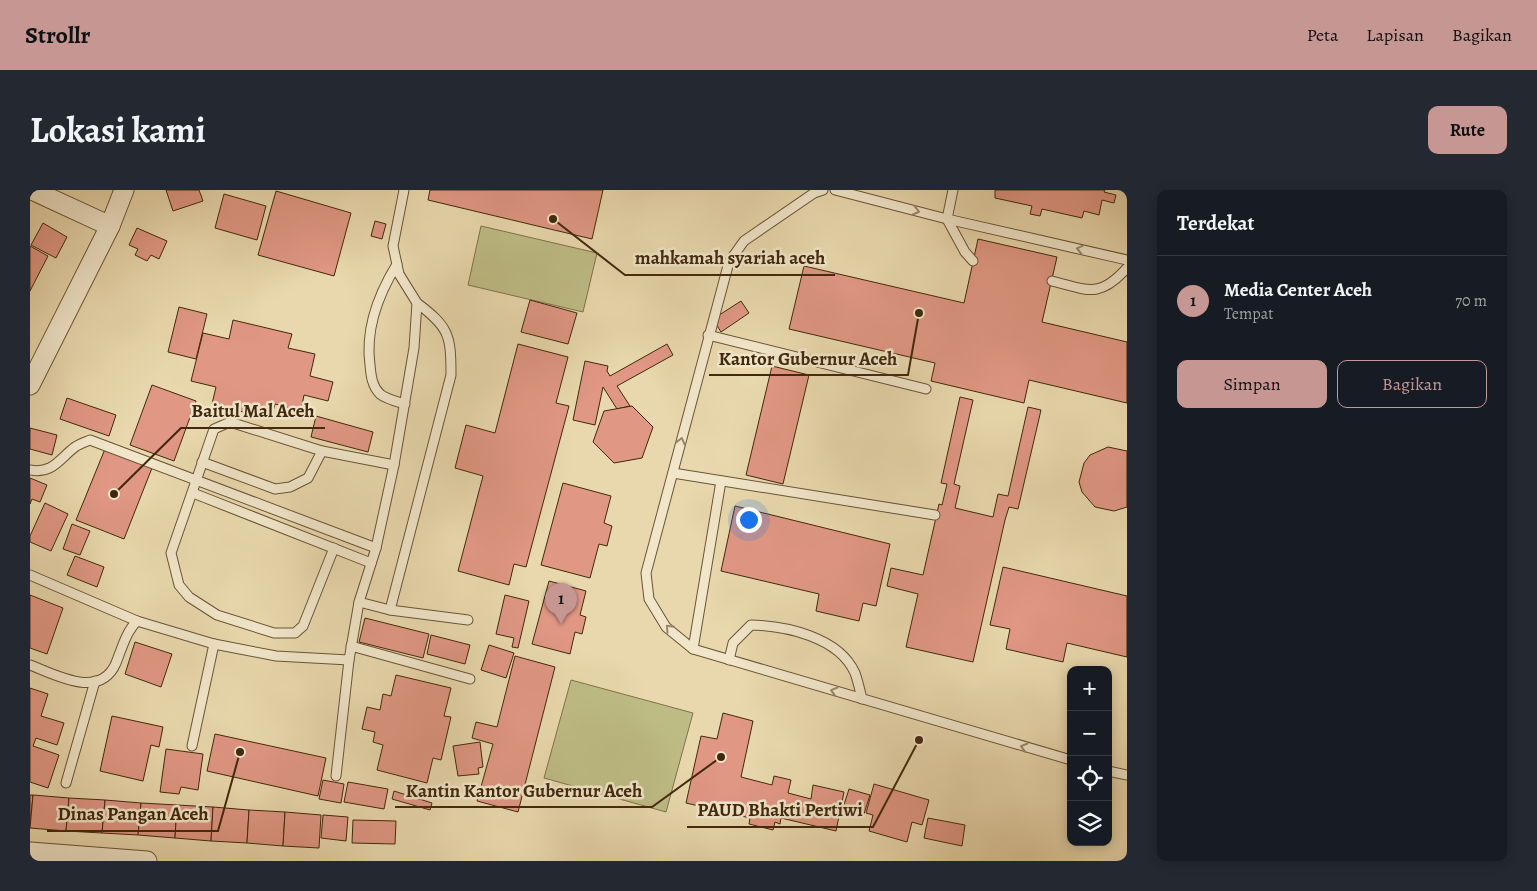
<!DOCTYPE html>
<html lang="id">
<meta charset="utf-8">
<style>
body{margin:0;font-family:Alegreya,serif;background:#242831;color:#f1f3f6}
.controls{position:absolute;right:15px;bottom:15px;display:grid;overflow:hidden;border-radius:10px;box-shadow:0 2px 12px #0003}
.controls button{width:45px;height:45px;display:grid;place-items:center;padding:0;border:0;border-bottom:1px solid #363941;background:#171b24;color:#f1f3f6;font:25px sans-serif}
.you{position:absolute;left:718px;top:329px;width:18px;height:18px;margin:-12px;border:4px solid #fff;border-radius:50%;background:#1a73e8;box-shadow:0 0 0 8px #1a73e833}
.badge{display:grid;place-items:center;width:32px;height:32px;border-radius:50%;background:#c59692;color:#111;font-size:16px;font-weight:700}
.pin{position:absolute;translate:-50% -41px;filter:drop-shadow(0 1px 2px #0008)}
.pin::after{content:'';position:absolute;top:26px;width:18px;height:15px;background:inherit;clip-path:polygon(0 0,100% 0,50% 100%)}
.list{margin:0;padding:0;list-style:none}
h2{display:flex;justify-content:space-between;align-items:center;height:65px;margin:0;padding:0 20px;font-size:21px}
h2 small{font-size:16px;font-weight:400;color:#9ea1a6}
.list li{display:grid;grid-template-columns:32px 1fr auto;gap:15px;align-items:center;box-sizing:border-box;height:90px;padding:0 20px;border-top:1px solid #363941}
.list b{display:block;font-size:19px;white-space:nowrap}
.list p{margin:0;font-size:16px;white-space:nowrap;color:#9ea1a6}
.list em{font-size:16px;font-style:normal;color:#9ea1a6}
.actions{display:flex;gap:10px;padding:15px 20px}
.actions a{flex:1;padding:11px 0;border:1px solid #c59692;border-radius:10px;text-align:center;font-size:18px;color:#c59692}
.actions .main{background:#c59692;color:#111}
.icon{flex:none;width:28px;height:28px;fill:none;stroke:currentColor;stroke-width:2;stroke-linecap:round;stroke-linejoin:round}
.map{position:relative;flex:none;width:1097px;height:671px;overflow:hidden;border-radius:10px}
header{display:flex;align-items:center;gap:30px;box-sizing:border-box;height:70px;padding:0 25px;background:#c59692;color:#111}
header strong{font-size:24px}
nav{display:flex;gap:28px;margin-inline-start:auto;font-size:18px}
.intro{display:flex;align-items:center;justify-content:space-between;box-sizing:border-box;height:120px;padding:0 30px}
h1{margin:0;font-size:35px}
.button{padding:12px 22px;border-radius:10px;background:#c59692;color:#111;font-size:18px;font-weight:700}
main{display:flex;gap:30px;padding:0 30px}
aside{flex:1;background:#171b24;border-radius:10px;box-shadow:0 2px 12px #0003}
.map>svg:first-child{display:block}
.green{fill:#bebc85;stroke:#807249}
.building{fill:#e09784;stroke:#41280d}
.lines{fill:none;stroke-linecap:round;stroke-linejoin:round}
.lane-casing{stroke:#6b5435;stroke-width:11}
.street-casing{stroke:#6b5435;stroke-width:21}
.lane{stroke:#f1e6ca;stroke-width:9}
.street{stroke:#f1e6ca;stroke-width:19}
.oneway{stroke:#99876c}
.leader{fill:none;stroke:#41280d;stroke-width:2}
.callout-dot{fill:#41280d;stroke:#f1e6ca;stroke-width:2}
.callout-label{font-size:19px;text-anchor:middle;font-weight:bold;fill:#41280d;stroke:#f1e6ca;stroke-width:5;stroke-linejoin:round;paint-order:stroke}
</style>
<header>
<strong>Strollr</strong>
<nav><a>Peta</a><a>Lapisan</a><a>Bagikan</a></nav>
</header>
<div class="intro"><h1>Lokasi kami</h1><a class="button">Rute</a></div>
<main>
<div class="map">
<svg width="1097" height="671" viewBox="0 0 1097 671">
<rect width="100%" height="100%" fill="#e9d8ad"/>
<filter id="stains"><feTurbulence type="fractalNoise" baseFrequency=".004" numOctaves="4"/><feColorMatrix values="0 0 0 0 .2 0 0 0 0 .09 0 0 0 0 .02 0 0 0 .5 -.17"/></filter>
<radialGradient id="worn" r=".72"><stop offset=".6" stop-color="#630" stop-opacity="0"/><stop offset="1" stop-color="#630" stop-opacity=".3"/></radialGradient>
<g class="green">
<path d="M 451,36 L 567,63 L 553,122 L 438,95 Z"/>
<path d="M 541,490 L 663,523 L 636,622 L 514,588 Z"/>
</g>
<g class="building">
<path d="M 136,0 L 169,0 L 173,11 L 143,21 Z"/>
<path d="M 400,0 L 573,0 L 562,49 L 398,10 Z"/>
<path d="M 965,0 L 1075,0 L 1074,2 L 1086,5 L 1084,13 L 1072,10 L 1069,25 L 1054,21 L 1052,28 L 1012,19 L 1010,26 L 1000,24 L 1002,16 L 965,8 Z"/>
<path d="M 246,1 L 321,23 L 304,86 L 228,65 Z"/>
<path d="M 194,4 L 236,16 L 227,50 L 185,38 Z"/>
<path d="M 345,31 L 356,34 L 352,49 L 341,46 Z"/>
<path d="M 13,33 L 37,47 L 26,68 L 1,55 Z"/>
<path d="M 107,38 L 137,51 L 129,69 L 121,65 L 117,71 L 105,65 L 108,59 L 99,55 Z"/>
<path d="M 948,49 L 1027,67 L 1012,132 L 1097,152 L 1097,213 L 999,190 L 994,213 L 901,191 L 905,173 L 759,139 L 774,76 L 934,113 Z"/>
<path d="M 0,56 L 18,66 L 0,101 Z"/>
<path d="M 500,110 L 547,123 L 538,154 L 491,142 Z"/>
<path d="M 711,111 L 719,123 L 691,142 L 683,129 Z"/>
<path d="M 149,117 L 177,124 L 166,169 L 138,162 Z"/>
<path d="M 203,130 L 262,144 L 258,158 L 285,164 L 280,186 L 303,192 L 298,211 L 274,205 L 271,221 L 245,214 L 241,229 L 182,214 L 186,197 L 161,191 L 173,143 L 199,149 Z"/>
<path d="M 488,154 L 538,167 L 526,213 L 539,216 L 496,377 L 484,374 L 479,395 L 428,381 L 453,286 L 425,278 L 436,235 L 465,243 Z"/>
<path d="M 637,154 L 643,165 L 587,196 L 600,216 L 587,219 L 573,197 L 565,235 L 543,230 L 555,171 L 578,176 L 577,181 L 580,186 Z"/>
<path d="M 742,176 L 779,185 L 753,294 L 716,285 Z"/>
<path d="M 122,195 L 166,211 L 144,271 L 100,255 Z"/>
<path d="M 930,207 L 943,210 L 924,294 L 930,296 L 925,318 L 963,327 L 968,304 L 978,306 L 998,217 L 1011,220 L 988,319 L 979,317 L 975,330 L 943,472 L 876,457 L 888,404 L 857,396 L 861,378 L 893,385 L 909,314 L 912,315 L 917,294 L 911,293 Z"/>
<path d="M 37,208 L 86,225 L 79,246 L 30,229 Z"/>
<path d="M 602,216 L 623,237 L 612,268 L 584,273 L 563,252 L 574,221 Z"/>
<path d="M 286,226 L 343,242 L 338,262 L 281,247 Z"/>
<path d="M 0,238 L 27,245 L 22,265 L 0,259 Z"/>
<path d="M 1078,257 L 1097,261 L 1097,317 L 1084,321 L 1065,317 L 1052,302 L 1049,292 L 1054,273 L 1060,265 Z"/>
<path d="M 75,259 L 122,278 L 94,349 L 46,330 Z"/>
<path d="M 0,288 L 17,295 L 10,312 L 2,309 L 0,314 Z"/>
<path d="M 533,293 L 581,306 L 574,333 L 582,336 L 577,356 L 569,354 L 560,388 L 511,375 Z"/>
<path d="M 15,313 L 38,324 L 21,361 L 0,352 L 0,346 Z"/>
<path d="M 705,316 L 860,354 L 846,416 L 833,413 L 829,431 L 786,421 L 789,404 L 691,381 Z"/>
<path d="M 42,334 L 60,341 L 50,365 L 33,359 Z"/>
<path d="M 45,366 L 74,377 L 67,397 L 37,385 Z"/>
<path d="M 973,377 L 1097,406 L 1097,467 L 1037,453 L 1033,472 L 976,459 L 980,439 L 960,435 Z"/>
<path d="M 519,391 L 556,401 L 550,425 L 556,427 L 552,444 L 545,442 L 540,464 L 502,454 Z"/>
<path d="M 0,405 L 33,418 L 17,464 L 0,458 Z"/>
<path d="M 475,405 L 499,411 L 488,458 L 482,457 L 484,448 L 466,444 Z"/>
<path d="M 335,428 L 399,444 L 393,468 L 329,452 Z"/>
<path d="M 401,445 L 440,455 L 435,474 L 397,464 Z"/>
<path d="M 105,452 L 142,464 L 131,497 L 95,484 Z"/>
<path d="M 459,455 L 484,463 L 476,488 L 451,480 Z"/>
<path d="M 485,466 L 525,477 L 488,622 L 447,611 L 463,554 L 442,548 L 446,532 L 467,537 Z"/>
<path d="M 366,485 L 421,498 L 414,526 L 421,527 L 411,570 L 403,568 L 397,593 L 347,580 L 353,555 L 343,552 L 345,542 L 332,539 L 337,517 L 350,520 L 353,504 L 361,506 Z"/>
<path d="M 0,498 L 18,504 L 11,526 L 34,533 L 27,555 L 6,548 L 3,556 L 29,565 L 18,598 L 0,592 Z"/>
<path d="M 693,523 L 723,531 L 711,587 L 742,595 L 744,586 L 761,590 L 758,603 L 781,609 L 783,595 L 814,602 L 806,641 L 751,628 L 750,634 L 745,632 L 743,640 L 719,634 L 720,628 L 656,613 L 671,546 L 687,549 Z"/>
<path d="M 82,526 L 133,537 L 129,557 L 121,555 L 113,591 L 70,581 Z"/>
<path d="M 185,544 L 296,568 L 288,606 L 177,581 Z"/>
<path d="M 450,552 L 453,577 L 448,578 L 449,584 L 428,586 L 423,556 Z"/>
<path d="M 136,559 L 173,564 L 168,600 L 151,597 L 149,604 L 130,602 Z"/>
<path d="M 293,590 L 314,594 L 311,613 L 289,609 Z"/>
<path d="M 318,592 L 358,599 L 354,619 L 314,612 Z"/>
<path d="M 844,594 L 899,610 L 892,635 L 882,632 L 877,652 L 839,641 L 843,625 L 836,623 Z"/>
<path d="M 819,599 L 840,605 L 833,627 L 812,621 Z"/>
<path d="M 364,601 L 402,613 L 400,620 L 362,609 Z"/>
<path d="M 0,605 L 3,605 L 0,638 Z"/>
<path d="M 3,605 L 39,608 L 36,641 L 0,638 Z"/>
<path d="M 39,608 L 75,610 L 72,643 L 36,641 Z"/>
<path d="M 75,610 L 111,613 L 108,645 L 72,643 Z"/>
<path d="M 111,613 L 147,615 L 145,648 L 108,645 Z"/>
<path d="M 147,615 L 183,617 L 181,651 L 145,648 Z"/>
<path d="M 183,617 L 219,620 L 217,653 L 181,651 Z"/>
<path d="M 219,620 L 255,622 L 253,656 L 217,653 Z"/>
<path d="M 255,622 L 291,625 L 289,658 L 253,656 Z"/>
<path d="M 293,625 L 318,627 L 316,651 L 291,648 Z"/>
<path d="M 898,628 L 935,635 L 932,656 L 894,648 Z"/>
<path d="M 323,630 L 366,631 L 365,654 L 322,653 Z"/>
</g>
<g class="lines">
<g class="lane-casing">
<g id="lane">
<path d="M 793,0 L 784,3 L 714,51 L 699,72 L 616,383 L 619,409 L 636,437 L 663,459 L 1041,570"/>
<path d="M 805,0 L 917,29 L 935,62 L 943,71"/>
<path d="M 923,0 L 917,29 L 1097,70"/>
<path d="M 367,74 C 348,105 335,139 340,175 C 341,186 342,196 350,204 C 356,209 368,212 375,214"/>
<path d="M 1022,91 C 1058,100 1069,109 1097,78"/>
<path d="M 678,145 L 896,199"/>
<path d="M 172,272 L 245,299 L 260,297 L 278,288 L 292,261"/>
<path d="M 0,280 C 23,284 29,269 45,257 C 49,254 55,252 60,250 L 346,358"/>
<path d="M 643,283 L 905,325"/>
<path d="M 163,303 L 341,373"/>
<path d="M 304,358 L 273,436 L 265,443 L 244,443 L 187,425 L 159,407 L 149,395 L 141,363 L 184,239 L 200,232 L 292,261 L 364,275"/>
<path d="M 0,385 L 107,431"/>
<path d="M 329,412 L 360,420 L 438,430"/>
<path d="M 360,420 L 421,185 C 421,145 419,137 387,113"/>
<path d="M 321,456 L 440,489"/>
<path d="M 663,459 L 691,291"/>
<path d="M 699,470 L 703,453 L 721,435 C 756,436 809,447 825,483 C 828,491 830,501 832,509"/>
<path d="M 0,475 C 26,485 70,510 86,473 C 92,458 96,442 107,431 L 184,454 L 246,466 L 319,470 L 329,412 L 346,358 L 364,275 L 384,158 L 387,113 L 369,84 L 363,56 L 374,0"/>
<path d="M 162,556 L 184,454"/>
<path d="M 1078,581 L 1097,585"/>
<path d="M 306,586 L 319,470"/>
<path d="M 36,593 L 65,491"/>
</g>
</g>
<g class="street-casing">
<g id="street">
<path d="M 2,0 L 80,36"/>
<path d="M 0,195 L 80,36 L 94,0"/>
<path d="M 0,662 L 117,671"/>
</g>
</g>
<use href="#lane" class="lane"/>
<use href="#street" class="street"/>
</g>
<defs><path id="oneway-chevron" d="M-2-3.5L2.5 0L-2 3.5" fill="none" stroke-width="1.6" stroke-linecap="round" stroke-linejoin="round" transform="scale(1.25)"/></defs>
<g class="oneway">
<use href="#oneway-chevron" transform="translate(886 21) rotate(14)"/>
<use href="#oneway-chevron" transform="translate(1050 59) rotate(-167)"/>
<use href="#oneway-chevron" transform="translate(651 251) rotate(-76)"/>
<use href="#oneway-chevron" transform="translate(639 438) rotate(-133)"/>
<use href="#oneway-chevron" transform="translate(804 501) rotate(-164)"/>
<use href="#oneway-chevron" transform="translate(994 557) rotate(-164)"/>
</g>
<path class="leader" d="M523 29L595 85H805M889 123L878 185H679M84 304L151 238H295M691 567L622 617H365M889 550L843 637H657M210 562L188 641H17"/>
<g class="callout-dot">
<circle cx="523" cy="29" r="5"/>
<circle cx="889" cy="123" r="5"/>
<circle cx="84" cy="304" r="5"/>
<circle cx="691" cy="567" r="5"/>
<circle cx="889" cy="550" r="5"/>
<circle cx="210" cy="562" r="5"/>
</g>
<g class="callout-label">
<text x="700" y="74">mahkamah syariah aceh</text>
<text x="778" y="175">Kantor Gubernur Aceh</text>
<text x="223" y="227">Baitul Mal Aceh</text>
<text x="494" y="607">Kantin Kantor Gubernur Aceh</text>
<text x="750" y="626">PAUD Bhakti Pertiwi</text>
<text x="103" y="630">Dinas Pangan Aceh</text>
</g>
<rect width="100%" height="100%" filter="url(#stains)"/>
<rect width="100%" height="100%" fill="url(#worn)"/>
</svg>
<div class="controls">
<button>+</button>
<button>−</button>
<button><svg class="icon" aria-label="locate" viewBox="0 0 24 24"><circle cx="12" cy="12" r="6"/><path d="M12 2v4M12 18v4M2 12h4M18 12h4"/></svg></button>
<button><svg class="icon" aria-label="layers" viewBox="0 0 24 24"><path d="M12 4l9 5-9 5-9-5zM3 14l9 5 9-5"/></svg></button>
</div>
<div class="you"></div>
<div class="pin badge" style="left:531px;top:434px">1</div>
</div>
<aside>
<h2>Terdekat<small></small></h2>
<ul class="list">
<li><span class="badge">1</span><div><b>Media Center Aceh</b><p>Tempat</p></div><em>70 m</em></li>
</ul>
<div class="actions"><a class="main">Simpan</a><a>Bagikan</a></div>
</aside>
</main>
